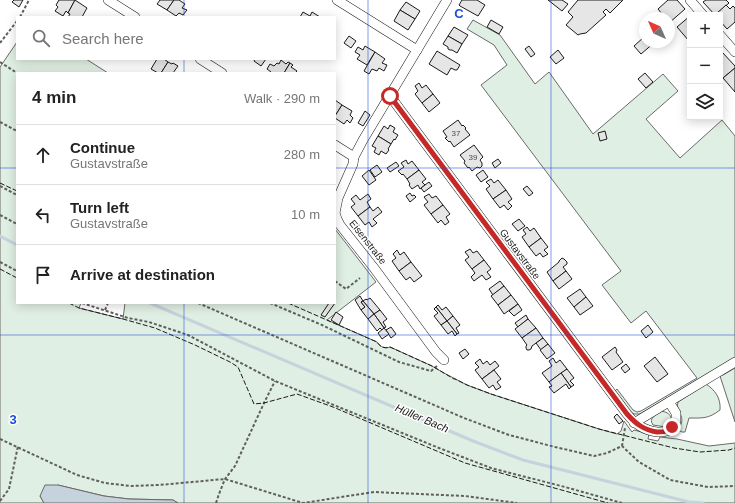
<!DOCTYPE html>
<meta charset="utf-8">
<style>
body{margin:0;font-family:Arial,sans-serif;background:#f2f2f2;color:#222}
.controls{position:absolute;right:12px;top:12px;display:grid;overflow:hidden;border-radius:0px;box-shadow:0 2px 10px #0003}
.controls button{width:36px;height:36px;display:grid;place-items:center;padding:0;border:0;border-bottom:1px solid #e0e0e0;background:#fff;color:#222;font:20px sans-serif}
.compass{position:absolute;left:639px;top:12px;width:36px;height:36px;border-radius:50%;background:#fff;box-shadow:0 2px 10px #0003;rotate:315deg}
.stop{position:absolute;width:12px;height:12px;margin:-9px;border:3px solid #c62828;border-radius:50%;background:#fff}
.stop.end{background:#c62828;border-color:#fff;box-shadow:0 1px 4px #0008}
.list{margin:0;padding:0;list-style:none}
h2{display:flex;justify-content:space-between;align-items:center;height:52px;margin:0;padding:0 16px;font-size:17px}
h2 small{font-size:13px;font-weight:400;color:#767676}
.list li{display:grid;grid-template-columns:26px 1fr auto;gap:12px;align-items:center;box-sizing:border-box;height:60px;padding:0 16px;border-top:1px solid #e0e0e0}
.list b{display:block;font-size:15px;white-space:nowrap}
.list p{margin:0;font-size:13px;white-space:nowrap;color:#767676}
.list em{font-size:13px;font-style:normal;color:#767676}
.icon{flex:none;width:22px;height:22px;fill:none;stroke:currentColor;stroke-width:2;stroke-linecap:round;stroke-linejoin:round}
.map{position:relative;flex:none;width:735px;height:503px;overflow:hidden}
.search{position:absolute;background:#fff;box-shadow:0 2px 10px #0003;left:16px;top:16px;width:320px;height:44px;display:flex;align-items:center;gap:10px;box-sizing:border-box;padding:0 14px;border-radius:0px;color:#767676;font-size:15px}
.panel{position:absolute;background:#fff;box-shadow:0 2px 10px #0003;left:16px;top:72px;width:320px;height:232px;border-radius:0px}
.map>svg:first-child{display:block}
.green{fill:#e0efe3;stroke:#6a6a6a}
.water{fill:#c6d2dc;stroke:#6a6a6a}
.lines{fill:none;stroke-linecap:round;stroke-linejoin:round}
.stream{stroke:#c6d2dc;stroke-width:3}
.building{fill:#e6e6e6;stroke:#1a1a1a}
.minor-casing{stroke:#1a1a1a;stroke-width:10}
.path{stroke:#5f5f5f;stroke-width:2;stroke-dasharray:3 2;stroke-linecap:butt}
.minor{stroke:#fff;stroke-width:9}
.fence{stroke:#1a1a1a;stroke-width:1;stroke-dasharray:5 2;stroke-linecap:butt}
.route{stroke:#c62828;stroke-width:5}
.grid{fill:none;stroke:#1d4ed8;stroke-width:1;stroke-opacity:0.55}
.labels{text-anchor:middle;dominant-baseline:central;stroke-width:3;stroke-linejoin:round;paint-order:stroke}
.number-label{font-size:8px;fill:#4d4d4d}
.street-label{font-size:10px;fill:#1a1a1a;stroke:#fff}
.water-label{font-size:11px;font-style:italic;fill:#1a1a1a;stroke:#fff}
.grid-label{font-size:13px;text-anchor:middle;font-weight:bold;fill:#1d4ed8;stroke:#fff;stroke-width:3;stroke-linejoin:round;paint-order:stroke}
</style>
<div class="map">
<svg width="735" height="503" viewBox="0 0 735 503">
<rect width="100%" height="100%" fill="#fff"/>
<g class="green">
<path d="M 473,20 L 500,35 L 535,84 L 549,72 L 593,134 L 663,74 L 678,91 L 646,119 L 680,158 L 722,120 L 735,136 L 735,358 L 640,414 L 634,414 L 631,412 L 615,391 L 617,389 L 633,410 L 637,412 L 641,411 L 697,378 L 646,311 L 631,323 L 602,285 L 621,271 L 481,85 L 507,65 L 494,45 L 467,29 Z"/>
<path d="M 17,42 L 17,59 L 86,59 L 108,73 L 17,73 L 17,303 L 81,303 L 79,308 L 123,319 L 125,303 L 335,303 L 335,229 L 376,282 L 327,320 L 377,342 C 380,347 385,349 390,347 L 432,366 L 444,373 L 467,385 L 491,394 L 599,429 L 617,434 L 621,431 L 624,421 L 632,432 L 634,430 L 649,434 L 648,439 L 658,441 L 660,437 L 677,439 L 709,446 L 735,443 L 735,503 L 178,503 L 173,500 L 129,499 L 104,496 L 58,485 L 40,496 L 44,503 L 0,503 L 0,67 Z"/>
<path d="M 735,368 L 735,422 L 720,376 L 722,375 L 723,375 Z"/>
<path d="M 706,384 C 715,390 721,398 720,410 C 708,419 703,418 689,418 L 685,432 L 682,432 L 678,430 C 688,415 675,413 678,402 Z"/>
<path d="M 661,411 C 666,412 669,413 671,417 L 670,423 L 666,427 L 653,425 C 648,418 656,415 661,411 Z"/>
</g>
<path class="water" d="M 45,485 L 58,485 L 104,496 L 129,499 L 173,500 L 178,503 L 44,503 L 40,496 Z"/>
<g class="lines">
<g class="stream">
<path d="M 0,236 L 17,245"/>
<path d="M 150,303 L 473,441 L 523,460 L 689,502 L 703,503"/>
</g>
</g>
<g class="building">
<path d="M 14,0 L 23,0 L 19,7 L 12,2 Z"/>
<path d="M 59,0 L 75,0 L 68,13 L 66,11 L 63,16 L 55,11 L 58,7 L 56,5 Z"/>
<path d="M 75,0 L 87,8 L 82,17 L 68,17 L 70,14 L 68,13 Z"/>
<path d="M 160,0 L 174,0 L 167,10 L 157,4 Z"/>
<path d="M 174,0 L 179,0 L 185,4 L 182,8 L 187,10 L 183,15 L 179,13 L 176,16 L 167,10 Z"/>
<path d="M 462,0 L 477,0 L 485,5 L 478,16 L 460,6 L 459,5 Z"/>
<path d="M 548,0 L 562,0 L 568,4 L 562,11 Z"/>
<path d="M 578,0 L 623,0 L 610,13 L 606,9 L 603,12 L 606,15 L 586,33 L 580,34 L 578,35 L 566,25 L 573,17 L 568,12 Z"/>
<path d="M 668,0 L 677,0 L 685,9 L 669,23 L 669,18 L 661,18 L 660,16 L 662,14 L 658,9 Z"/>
<path d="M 706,0 L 726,0 L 729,3 L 715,15 L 703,2 Z"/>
<path d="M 406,2 L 420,11 L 415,19 L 400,10 Z"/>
<path d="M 726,5 L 730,9 L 733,6 L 735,8 L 735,22 L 727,29 L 720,21 L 720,15 L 715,15 Z"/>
<path d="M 400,10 L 415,19 L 408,30 L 394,21 Z"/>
<path d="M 303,12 L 310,16 L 312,12 L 320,17 L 300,17 Z"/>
<path d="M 690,16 L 690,40 L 689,41 L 677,27 Z"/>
<path d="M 491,20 L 503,27 L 499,34 L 487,27 Z"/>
<path d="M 454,27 L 468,35 L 462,44 L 448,36 Z"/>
<path d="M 349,36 L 356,41 L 351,48 L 344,43 Z"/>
<path d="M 448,36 L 462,44 L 457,53 L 452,50 L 450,50 L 448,49 L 448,47 L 443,44 Z"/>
<path d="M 644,37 L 645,42 L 655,42 L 641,54 L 634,46 Z"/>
<path d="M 365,46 L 375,52 L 367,65 L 357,59 L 360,55 L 355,52 L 358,47 L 363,50 Z"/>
<path d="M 529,46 L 535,54 L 531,57 L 525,49 Z"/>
<path d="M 558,50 L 564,58 L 556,64 L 550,57 Z"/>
<path d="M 437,51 L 460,65 L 457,70 L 455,70 L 451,68 L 447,75 L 429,64 Z"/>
<path d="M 375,52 L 385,59 L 382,63 L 387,65 L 384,71 L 379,68 L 377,71 L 372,69 L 369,74 L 364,71 Z"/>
<path d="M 722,52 L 735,66 L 735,68 L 723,78 L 720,75 L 720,54 Z"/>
<path d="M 157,59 L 164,59 L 168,62 L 161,73 L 158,73 L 151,69 Z"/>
<path d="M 255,59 L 266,59 L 261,66 L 254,61 Z"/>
<path d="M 281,60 L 286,64 L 288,62 L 290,63 L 284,73 L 270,73 L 271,72 L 267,69 L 270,64 L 274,66 L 277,63 L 279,64 Z"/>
<path d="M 168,62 L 172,64 L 173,63 L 178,66 L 173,73 L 161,73 Z"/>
<path d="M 290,63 L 293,65 L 291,67 L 297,71 L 295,73 L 284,73 Z"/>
<path d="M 735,68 L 735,92 L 723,78 Z"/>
<path d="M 645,73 L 653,82 L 646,88 L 638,79 Z"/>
<path d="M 419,83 L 422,88 L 426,85 L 433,94 L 422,103 L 415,94 L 418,91 L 415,86 Z"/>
<path d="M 433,94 L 440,103 L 429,112 L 422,103 Z"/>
<path d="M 335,100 L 342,105 L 335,116 Z"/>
<path d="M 342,105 L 352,111 L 350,115 L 353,118 L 350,123 L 347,120 L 344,124 L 335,118 L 335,116 Z"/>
<path d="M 365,111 L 370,115 L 363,126 L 358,123 Z"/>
<path d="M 458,120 L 462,126 L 463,125 L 466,128 L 465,129 L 470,135 L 454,147 L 450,141 L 449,142 L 445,138 L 447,137 L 443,131 Z"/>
<path d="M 390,125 L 395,128 L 393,132 L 398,135 L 395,140 L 394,139 L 391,144 L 378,136 L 384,126 L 388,129 Z"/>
<path d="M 605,131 L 607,139 L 600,141 L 598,133 Z"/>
<path d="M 378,136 L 391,144 L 388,149 L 389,150 L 386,154 L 381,151 L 379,155 L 374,152 L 376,148 L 372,146 Z"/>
<path d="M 474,145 L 483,157 L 480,160 L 482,163 L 482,166 L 480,168 L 477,167 L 472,171 L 469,167 L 468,168 L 464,163 L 465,161 L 460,155 Z"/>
<path d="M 498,159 L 501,163 L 495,168 L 492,163 Z"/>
<path d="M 406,160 L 408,164 L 412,161 L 419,170 L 407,179 L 403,174 L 402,175 L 398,171 L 404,167 L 401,163 Z"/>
<path d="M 396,162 L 399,166 L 390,172 L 387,168 Z"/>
<path d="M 377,165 L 382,172 L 375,177 L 370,170 Z"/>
<path d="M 369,170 L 376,180 L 369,185 L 362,176 Z"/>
<path d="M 419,170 L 426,179 L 422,182 L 425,185 L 420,189 L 418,185 L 412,189 L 409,185 L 410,184 L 407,179 Z"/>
<path d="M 483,170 L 488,177 L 481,182 L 476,175 Z"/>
<path d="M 491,179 L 494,183 L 498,180 L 506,190 L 493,199 L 486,189 L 490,186 L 486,182 Z"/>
<path d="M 429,182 L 432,186 L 424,192 L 421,188 Z"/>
<path d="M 527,186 L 533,193 L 529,196 L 523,189 Z"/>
<path d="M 506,190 L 512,199 L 508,202 L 512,206 L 508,210 L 504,205 L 500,208 L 493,199 Z"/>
<path d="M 410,193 L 412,196 L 414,195 L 416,197 L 410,202 L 406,196 Z"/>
<path d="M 368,194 L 371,199 L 367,202 L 370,207 L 358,216 L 351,207 L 355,204 L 351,199 L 356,195 L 360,200 Z"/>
<path d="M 429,194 L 432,198 L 436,196 L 443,205 L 431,214 L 424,205 L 428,202 L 424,197 Z"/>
<path d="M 443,205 L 450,214 L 446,217 L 449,222 L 445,225 L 441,220 L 438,223 L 431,214 Z"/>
<path d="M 370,207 L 373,211 L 378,207 L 382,212 L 373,219 L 377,223 L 372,227 L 369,222 L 365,225 L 358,216 Z"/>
<path d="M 519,219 L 525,226 L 518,231 L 512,224 Z"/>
<path d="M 527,227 L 530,231 L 534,228 L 541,238 L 529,247 L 522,237 L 526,234 L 523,230 Z"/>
<path d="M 541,238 L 548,247 L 544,250 L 548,254 L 543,257 L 540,253 L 536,256 L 529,247 Z"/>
<path d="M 470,249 L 473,253 L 477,251 L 484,260 L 472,269 L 465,260 L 469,257 L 465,252 Z"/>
<path d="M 397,250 L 400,255 L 404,252 L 411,262 L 399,271 L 392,261 L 396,258 L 393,254 Z"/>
<path d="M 562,258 L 564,259 L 567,262 L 567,264 L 563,267 L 566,271 L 553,281 L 547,272 L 559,262 L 559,261 Z"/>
<path d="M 484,260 L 491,269 L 487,272 L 491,277 L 486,280 L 482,275 L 474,281 L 471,277 L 475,273 L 472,269 Z"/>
<path d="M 411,262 L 422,276 L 414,282 L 410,277 L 406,280 L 399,271 Z"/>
<path d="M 566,271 L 572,279 L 559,289 L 553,281 Z"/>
<path d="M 500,281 L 504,286 L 493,295 L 489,289 Z"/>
<path d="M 504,286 L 511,295 L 498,305 L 491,296 Z"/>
<path d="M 580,289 L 586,297 L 574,307 L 567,298 Z"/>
<path d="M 511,295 L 518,304 L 504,314 L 498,305 Z"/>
<path d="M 360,296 L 363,301 L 361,302 L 365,307 L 361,310 L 355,300 Z"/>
<path d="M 586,297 L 593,306 L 580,315 L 574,307 Z"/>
<path d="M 370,298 L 380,310 L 374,314 L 363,301 L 366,299 L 367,300 Z"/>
<path d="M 363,301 L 374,314 L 368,319 L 361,310 L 365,307 L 361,302 Z"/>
<path d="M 329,303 L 335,303 L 325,317 L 321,315 Z"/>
<path d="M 518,304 L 522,310 L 514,316 L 509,311 Z"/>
<path d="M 438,305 L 442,310 L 446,307 L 453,316 L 447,321 L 436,307 Z"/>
<path d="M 436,307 L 447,321 L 441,325 L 434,316 L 438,313 L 434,309 Z"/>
<path d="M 380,310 L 387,319 L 383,322 L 386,327 L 384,328 L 374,314 Z"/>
<path d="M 336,312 L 343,317 L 339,325 L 331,320 Z"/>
<path d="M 374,314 L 384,328 L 382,330 L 380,328 L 377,331 L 368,319 Z"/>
<path d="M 526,315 L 528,319 L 518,327 L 515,323 Z"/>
<path d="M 453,316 L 460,325 L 456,328 L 459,333 L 457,334 L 447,321 Z"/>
<path d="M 528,319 L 536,328 L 522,338 L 515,329 Z"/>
<path d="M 447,321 L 457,334 L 455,336 L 452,331 L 448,334 L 441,325 Z"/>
<path d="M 648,325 L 653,332 L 646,338 L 641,331 Z"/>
<path d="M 391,327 L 396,334 L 391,338 L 386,330 Z"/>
<path d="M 384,328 L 389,334 L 382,339 L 378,333 Z"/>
<path d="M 536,328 L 543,338 L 532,346 L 531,349 L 529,350 L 527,350 L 526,348 L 526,346 L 527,345 L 522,338 Z"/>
<path d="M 543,338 L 548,344 L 541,350 L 536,343 Z"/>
<path d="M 548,344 L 555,353 L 547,359 L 540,350 Z"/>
<path d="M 615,347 L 617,350 L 616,352 L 623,362 L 612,370 L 602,357 Z"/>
<path d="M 465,349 L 469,354 L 463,359 L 459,353 Z"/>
<path d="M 655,357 L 668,374 L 657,382 L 644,366 Z"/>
<path d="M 553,358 L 556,363 L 560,360 L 567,369 L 549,382 L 542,373 L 552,366 L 549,361 Z"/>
<path d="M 480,359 L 483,364 L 487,361 L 490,365 L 495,361 L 499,366 L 482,379 L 475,370 L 479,367 L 475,363 Z"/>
<path d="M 626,364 L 630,369 L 625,373 L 621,368 Z"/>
<path d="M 567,369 L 574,378 L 570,381 L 574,385 L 571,387 L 561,373 Z"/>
<path d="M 494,370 L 501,379 L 497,382 L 501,387 L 496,390 L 493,385 L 489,388 L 482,379 Z"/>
<path d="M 561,373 L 571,387 L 569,389 L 566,384 L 554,393 L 549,387 L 552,386 L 549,382 Z"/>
<path d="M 617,414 L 623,421 L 619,424 L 614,417 Z"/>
</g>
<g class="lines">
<g class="minor-casing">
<g id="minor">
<path d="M 108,0 L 135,17"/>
<path d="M 337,0 L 417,50"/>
<path d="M 690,0 L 703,15"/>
<path d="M 720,35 L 735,52"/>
<path d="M 200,59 L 222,73"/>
<path d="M 390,96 L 627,414 C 635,424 643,430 657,432 C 660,432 664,432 667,431 C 670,429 673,425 676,422 L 676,413 L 669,402"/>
<path d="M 335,145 L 354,157"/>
<path d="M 444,360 L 436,352 L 374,268 L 340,225 L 337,219 L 335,213 L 338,198 L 353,164 L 354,157 L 363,140 L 447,0"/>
<path d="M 634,423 L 735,362"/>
</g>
</g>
<g class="path">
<path d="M 20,17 L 29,0"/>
<path d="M 0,43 L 17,21"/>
<path d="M 0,62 L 17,73"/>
<path d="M 0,122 L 17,131"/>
<path d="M 0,186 L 17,195"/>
<path d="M 0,215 L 17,224"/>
<path d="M 0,262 L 17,271"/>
<path d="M 335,281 L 346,289 L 360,278"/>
<path d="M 82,303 L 128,318 L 149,322 L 188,335 L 275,381 L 439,448 L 491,468 L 565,487 L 622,503"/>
<path d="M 198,303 L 464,418 L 509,435 L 555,447 L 594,456 L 607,453 L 622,446 L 639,462 L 670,480 L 708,487 L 735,486"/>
<path d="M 270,303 L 322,325 L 399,362 L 431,371 L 437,366"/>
<path d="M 105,310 L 108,303"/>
<path d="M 0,439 L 77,475 L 105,483 L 131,486 L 159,485 L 225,479 L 303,503 L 374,492 L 465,496 L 517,503"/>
<path d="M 622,446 L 625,428 L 626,427"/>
<path d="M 0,501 L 9,489 L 18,446"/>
<path d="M 216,503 L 219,494 L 225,479 L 235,466 L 264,403 L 275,381"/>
</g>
<use href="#minor" class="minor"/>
<g class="fence">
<path d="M 0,183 L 17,191"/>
<path d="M 0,269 L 17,278"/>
<path d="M 69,303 L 79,308 L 123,319 L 155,328 L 195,345 L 230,362 L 238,367 L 254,404 L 264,403 L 297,394 L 333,407 L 465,463 L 608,503"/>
<path d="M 288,303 L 377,342 C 380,347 385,349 390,347 L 432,366 L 454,379 L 455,379 L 467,385 L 491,394 L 599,429 L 658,444 L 674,448 L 700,452 L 729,450 L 735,448"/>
</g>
</g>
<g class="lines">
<path class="route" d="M 390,96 L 627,414 C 636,424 644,430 657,432 C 660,432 664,432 667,431 C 669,430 670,428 672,427"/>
</g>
<path class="grid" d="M 184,0 L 184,17M 368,0 L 368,503M 551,0 L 551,503M 184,59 L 184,73M 0,168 L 17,168M 335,168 L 735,168M 184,303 L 184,503M 0,335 L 735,335"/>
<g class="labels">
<g class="number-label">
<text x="456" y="133">37</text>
<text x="473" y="157">39</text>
</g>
<g class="street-label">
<text transform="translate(368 242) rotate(52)">Eisenstraße</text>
<text transform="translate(520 254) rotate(53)">Gustavstraße</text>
</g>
<g class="water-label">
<text transform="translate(422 418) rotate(23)">Hüller Bach</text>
</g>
</g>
<g class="grid-label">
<text x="459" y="18">C</text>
<text x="13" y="424">3</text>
</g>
</svg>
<div class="controls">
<button>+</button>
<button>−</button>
<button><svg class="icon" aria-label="layers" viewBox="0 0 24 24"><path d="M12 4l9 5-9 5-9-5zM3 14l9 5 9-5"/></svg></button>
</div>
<svg class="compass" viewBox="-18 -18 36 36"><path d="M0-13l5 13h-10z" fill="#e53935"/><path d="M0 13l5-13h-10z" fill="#767676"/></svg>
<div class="stop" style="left:390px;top:96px"></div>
<div class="stop end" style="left:672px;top:427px"></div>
<div class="search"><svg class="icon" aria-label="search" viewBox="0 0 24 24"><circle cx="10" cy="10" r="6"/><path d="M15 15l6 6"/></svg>Search here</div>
<section class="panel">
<h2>4 min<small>Walk · 290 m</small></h2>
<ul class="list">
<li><svg class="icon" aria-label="ahead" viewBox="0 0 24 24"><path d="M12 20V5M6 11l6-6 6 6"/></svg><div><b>Continue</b><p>Gustavstraße</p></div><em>280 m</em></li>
<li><svg class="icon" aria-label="left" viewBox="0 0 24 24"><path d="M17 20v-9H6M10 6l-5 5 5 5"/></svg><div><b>Turn left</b><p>Gustavstraße</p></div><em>10 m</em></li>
<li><svg class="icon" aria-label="arrive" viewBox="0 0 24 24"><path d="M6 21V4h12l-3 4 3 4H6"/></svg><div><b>Arrive at destination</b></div></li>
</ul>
</section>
</div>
